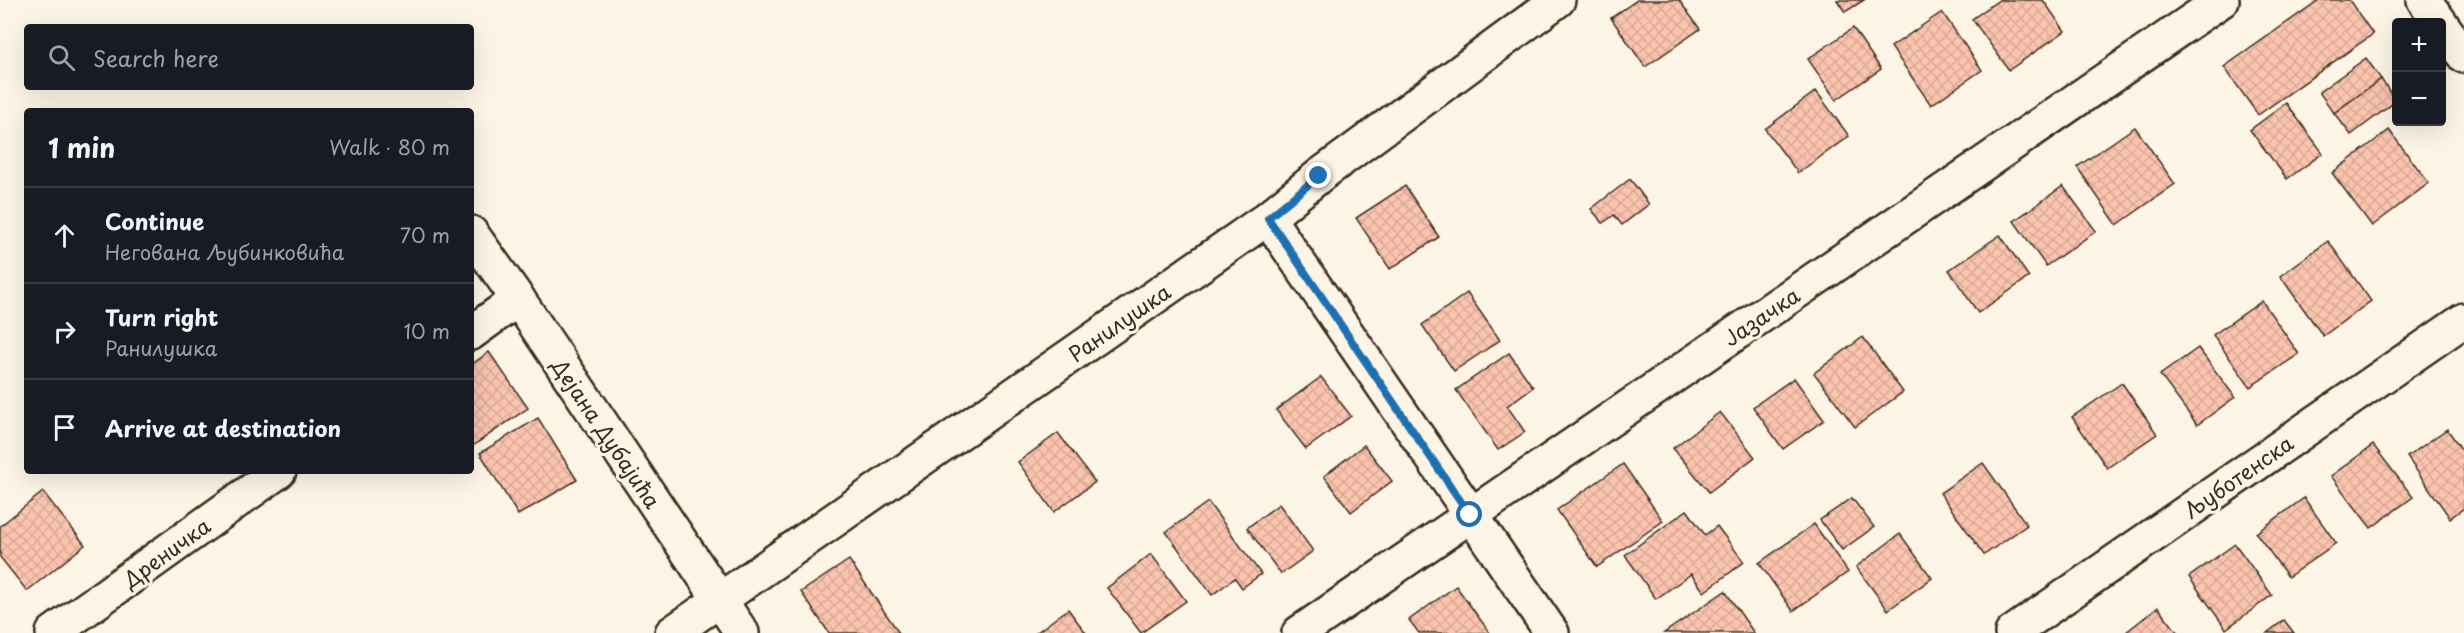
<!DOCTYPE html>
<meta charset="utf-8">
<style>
body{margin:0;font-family:"Playpen Sans",sans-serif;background:#20242c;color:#f1f3f6}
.controls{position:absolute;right:18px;top:18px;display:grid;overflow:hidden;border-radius:6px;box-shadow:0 6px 24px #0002}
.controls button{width:54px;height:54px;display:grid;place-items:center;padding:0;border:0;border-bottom:2px solid #363941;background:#171b24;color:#f1f3f6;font:30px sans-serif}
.stop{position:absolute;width:18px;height:18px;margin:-14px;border:4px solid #1f6fb2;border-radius:50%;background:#fff}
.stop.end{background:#1f6fb2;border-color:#fff;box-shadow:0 2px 6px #0008}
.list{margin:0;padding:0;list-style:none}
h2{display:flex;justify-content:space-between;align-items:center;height:78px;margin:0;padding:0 24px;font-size:26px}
h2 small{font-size:20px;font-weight:400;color:#9ea1a6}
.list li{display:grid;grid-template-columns:39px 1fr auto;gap:18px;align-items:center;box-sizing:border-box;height:96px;padding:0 24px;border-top:2px solid #363941}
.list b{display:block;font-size:22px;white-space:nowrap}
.list p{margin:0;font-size:20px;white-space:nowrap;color:#9ea1a6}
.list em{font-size:20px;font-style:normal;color:#9ea1a6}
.icon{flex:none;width:33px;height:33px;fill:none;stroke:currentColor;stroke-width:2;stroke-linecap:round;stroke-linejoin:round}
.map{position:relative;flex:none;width:2464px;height:633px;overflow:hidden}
.search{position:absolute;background:#171b24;box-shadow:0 6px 24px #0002;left:24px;top:24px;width:450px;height:66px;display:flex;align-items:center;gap:15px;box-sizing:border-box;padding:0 21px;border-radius:6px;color:#9ea1a6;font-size:22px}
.panel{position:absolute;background:#171b24;box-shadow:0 6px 24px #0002;left:24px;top:108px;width:450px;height:366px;border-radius:6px}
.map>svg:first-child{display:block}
.building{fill:url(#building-cross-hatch);stroke:#3b2a1e;stroke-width:1.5}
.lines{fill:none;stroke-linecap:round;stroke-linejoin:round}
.minor-casing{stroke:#3b2a1e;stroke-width:38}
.minor{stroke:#fcf5e5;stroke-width:33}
.route{stroke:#1f6fb2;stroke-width:8}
.labels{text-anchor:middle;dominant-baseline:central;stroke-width:6;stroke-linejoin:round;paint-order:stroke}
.street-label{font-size:21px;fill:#3b2a1e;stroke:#fcf5e5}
</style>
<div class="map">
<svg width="2464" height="633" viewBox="0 0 2464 633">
<defs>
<pattern id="building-cross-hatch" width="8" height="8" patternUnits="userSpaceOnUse" patternTransform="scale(1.5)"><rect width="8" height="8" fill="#fbc4ae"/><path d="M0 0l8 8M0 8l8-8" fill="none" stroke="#d8a995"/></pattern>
</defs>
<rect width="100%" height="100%" fill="#fcf5e5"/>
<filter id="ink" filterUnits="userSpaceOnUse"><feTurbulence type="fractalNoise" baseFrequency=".0167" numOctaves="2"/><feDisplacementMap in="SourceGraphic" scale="12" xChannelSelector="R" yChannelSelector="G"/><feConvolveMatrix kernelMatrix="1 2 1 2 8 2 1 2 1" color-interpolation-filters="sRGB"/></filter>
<g filter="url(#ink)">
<g class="building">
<path d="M 1637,0 L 1679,0 L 1700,29 L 1645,67 L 1611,18 Z"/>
<path d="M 1837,0 L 1864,0 L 1845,12 Z"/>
<path d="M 1999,0 L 2043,0 L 2065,31 L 2009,70 L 1972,19 Z"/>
<path d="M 2319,0 L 2349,0 L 2373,34 L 2258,115 L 2224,67 Z"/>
<path d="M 1942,12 L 1982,70 L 1931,105 L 1891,47 Z"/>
<path d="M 1853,28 L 1881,69 L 1836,100 L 1808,59 Z"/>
<path d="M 2366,58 L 2381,79 L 2334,113 L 2319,92 Z"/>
<path d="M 2381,79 L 2396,101 L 2351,135 L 2334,113 Z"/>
<path d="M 1816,91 L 1849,136 L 1798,173 L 1765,129 Z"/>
<path d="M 2286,103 L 2323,153 L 2287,179 L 2250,130 Z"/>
<path d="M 2135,127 L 2175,184 L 2117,225 L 2077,167 Z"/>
<path d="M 2389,130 L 2429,183 L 2372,226 L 2332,173 Z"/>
<path d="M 1630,179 L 1649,204 L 1622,225 L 1614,215 L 1603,223 L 1591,209 Z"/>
<path d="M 1405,186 L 1439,237 L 1390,269 L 1356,218 Z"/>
<path d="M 2063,186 L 2096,231 L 2046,266 L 2014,221 Z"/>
<path d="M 2000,235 L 2029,277 L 1978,313 L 1949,270 Z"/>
<path d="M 2328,241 L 2371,301 L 2323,336 L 2280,276 Z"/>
<path d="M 1467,293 L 1500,340 L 1454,371 L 1422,325 Z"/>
<path d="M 2262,301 L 2299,354 L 2250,387 L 2213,335 Z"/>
<path d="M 1863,337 L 1903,392 L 1855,427 L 1814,373 Z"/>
<path d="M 2198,348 L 2235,397 L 2197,425 L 2160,375 Z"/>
<path d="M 489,352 L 528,408 L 471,447 L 471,365 Z"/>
<path d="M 1509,353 L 1533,387 L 1507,406 L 1525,432 L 1498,450 L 1456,390 Z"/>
<path d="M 1321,377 L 1351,416 L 1306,449 L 1276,410 Z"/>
<path d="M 1794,378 L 1824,420 L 1783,449 L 1753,407 Z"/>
<path d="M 2122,383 L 2157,434 L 2107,468 L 2072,417 Z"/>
<path d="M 1720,412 L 1755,457 L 1709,492 L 1673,448 Z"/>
<path d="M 538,418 L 577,480 L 518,515 L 480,453 Z"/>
<path d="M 2447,429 L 2464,453 L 2464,508 L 2450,518 L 2407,457 Z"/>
<path d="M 1058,433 L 1095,482 L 1054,512 L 1018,462 Z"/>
<path d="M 1364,445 L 1392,481 L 1351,512 L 1324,476 Z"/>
<path d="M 2373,445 L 2413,497 L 2371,528 L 2331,476 Z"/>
<path d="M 1983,463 L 2027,525 L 1984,555 L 1940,493 Z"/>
<path d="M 1623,464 L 1663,521 L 1597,567 L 1557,510 Z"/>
<path d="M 43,492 L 85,545 L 27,591 L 0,557 L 0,526 Z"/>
<path d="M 1852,498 L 1874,527 L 1842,550 L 1820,520 Z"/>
<path d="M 2304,498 L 2336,543 L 2288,577 L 2256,533 Z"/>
<path d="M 1208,502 L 1261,574 L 1242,588 L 1235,578 L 1212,595 L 1166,532 Z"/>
<path d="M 1279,504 L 1313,551 L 1281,574 L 1247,528 Z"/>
<path d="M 1687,510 L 1705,535 L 1717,526 L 1744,562 L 1704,592 L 1691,574 L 1656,599 L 1625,555 Z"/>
<path d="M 1814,524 L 1848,572 L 1793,611 L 1759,563 Z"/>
<path d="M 1900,534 L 1932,578 L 1888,610 L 1856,567 Z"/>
<path d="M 2235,544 L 2272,595 L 2226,629 L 2189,577 Z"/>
<path d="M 1151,554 L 1186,601 L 1141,633 L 1107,588 Z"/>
<path d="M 849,560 L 899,633 L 829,633 L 801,592 Z"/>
<path d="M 1456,586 L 1490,633 L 1419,633 L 1409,620 Z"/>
<path d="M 1725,591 L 1754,633 L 1664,633 Z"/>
<path d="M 2158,607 L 2178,633 L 2125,633 Z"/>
<path d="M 1068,609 L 1086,633 L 1036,633 Z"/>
<path d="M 2284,620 L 2294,633 L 2267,633 Z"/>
</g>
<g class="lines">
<g class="minor-casing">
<g id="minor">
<path d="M 2424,0 L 2440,22"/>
<path d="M 2442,25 L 2464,56"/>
<path d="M 1268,218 L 1552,633"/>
<path d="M 471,233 L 518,299 L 742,633"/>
<path d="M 471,333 L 518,299"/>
<path d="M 53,633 L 279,471"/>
<path d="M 672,633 L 1268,218 L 1319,176 L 1558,0"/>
<path d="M 1299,633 L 2222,0"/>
<path d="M 2012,633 L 2464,320"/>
</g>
</g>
<use href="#minor" class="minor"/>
</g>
</g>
<g class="lines" filter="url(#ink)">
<path class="route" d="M 1319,176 L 1268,218 L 1470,515"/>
</g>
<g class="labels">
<g class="street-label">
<text transform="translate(1761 316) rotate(-34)">Јазачка</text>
<text transform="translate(1119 322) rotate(-35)">Ранилушка</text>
<text transform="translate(607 433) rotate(56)">Дејана Дубајића</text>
<text transform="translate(2238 476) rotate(-35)">Љуботенска</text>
<text transform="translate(166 552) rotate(-36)">Дреничка</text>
</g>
</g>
</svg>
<div class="controls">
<button>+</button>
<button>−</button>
</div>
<div class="stop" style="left:1470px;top:515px"></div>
<div class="stop end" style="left:1319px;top:176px"></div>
<div class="search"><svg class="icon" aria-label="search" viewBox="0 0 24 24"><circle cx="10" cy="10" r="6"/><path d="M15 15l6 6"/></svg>Search here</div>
<section class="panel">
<h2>1 min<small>Walk · 80 m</small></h2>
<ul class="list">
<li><svg class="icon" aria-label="ahead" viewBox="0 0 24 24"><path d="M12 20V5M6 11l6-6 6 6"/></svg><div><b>Continue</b><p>Негована Љубинковића</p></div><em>70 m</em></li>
<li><svg class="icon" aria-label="right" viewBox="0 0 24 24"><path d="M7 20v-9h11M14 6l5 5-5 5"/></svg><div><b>Turn right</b><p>Ранилушка</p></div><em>10 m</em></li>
<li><svg class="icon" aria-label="arrive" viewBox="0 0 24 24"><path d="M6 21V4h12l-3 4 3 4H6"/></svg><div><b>Arrive at destination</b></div></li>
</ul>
</section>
</div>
